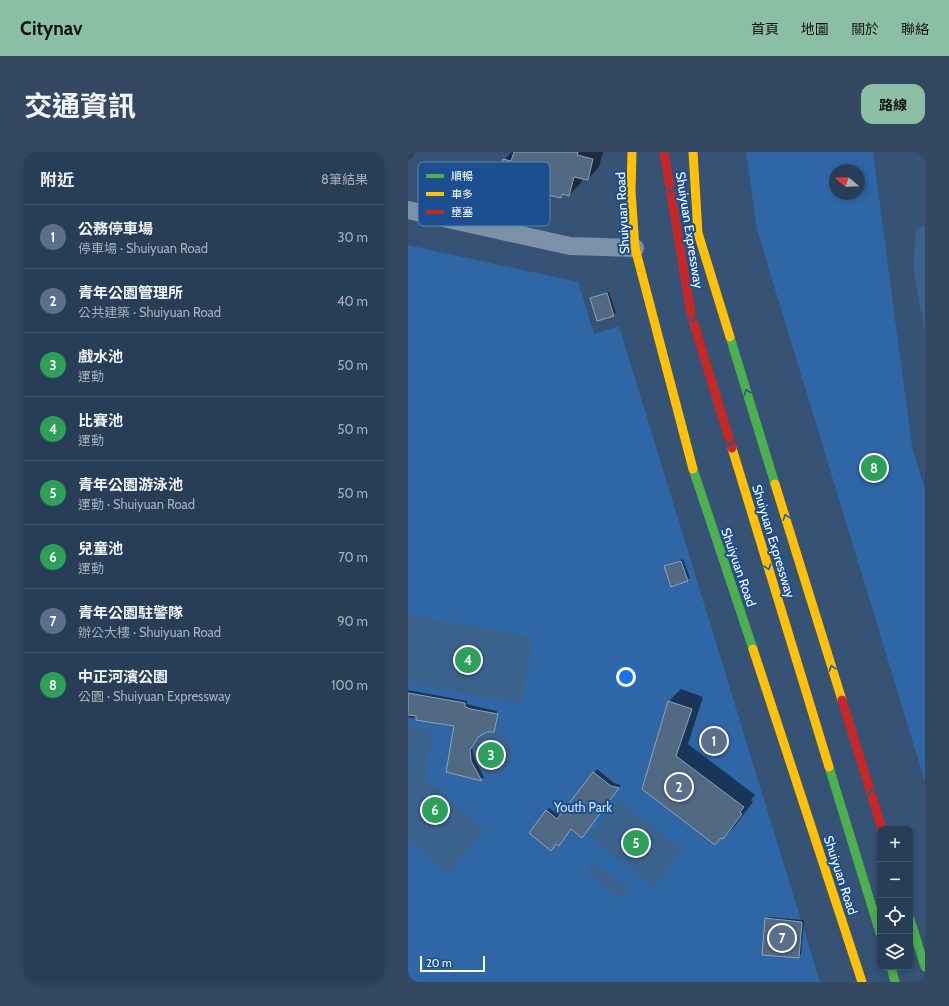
<!DOCTYPE html>
<html lang="zh-TW">
<meta charset="utf-8">
<style>
body{margin:0;font-family:Cabin,"Noto Sans TC",sans-serif;background:#344961;color:#f1f3f6}
.controls{position:absolute;right:12px;bottom:12px;display:grid;overflow:hidden;border-radius:8px;box-shadow:0 2px 6px #0003}
.controls button{width:36px;height:36px;display:grid;place-items:center;padding:0;border:0;border-bottom:1px solid #44576d;background:#283e57;color:#f1f3f6;font:20px sans-serif}
.compass{position:absolute;left:421px;top:12px;width:36px;height:36px;border-radius:50%;background:#283e57;box-shadow:0 2px 6px #0003;rotate:289deg}
.scale{position:absolute;left:12px;bottom:10px;width:65px;box-sizing:border-box;padding-left:4px;border:2px solid #fff;border-top:0;font-size:11px;line-height:14px;white-space:nowrap;color:#fff;-webkit-text-stroke:3px #1b4f8f;paint-order:stroke}
.you{position:absolute;left:218px;top:525px;width:14px;height:14px;margin:-10px;border:3px solid #fff;border-radius:50%;background:#1a73e8;box-shadow:0 0 0 6px #1a73e833}
.badge{display:grid;place-items:center;width:26px;height:26px;border-radius:50%;background:#8abfa5;color:#fff;font-size:13px;font-weight:700}
.pin{position:absolute;translate:-50% -50%;border:2px solid #fff;box-shadow:0 1px 4px #0006}
.list{margin:0;padding:0;list-style:none}
h2{display:flex;justify-content:space-between;align-items:center;height:52px;margin:0;padding:0 16px;font-size:17px}
h2 small{font-size:13px;font-weight:400;color:#a5aeba}
.list li{display:grid;grid-template-columns:26px 1fr auto;gap:12px;align-items:center;box-sizing:border-box;height:64px;padding:0 16px;border-top:1px solid #44576d}
.list b{display:block;font-size:15px;white-space:nowrap}
.list p{margin:0;font-size:13px;white-space:nowrap;color:#a5aeba}
.list em{font-size:13px;font-style:normal;color:#a5aeba}
.icon{flex:none;width:22px;height:22px;fill:none;stroke:currentColor;stroke-width:2;stroke-linecap:round;stroke-linejoin:round}
.map{position:relative;flex:none;width:517px;height:830px;overflow:hidden;border-radius:12px}
header{display:flex;align-items:center;gap:24px;box-sizing:border-box;height:56px;padding:0 20px;background:#8abfa5;color:#111}
header strong{font-size:19px}
nav{display:flex;gap:22px;margin-inline-start:auto;font-size:14px}
.intro{display:flex;align-items:center;justify-content:space-between;box-sizing:border-box;height:96px;padding:0 24px}
h1{margin:0;font-size:28px}
.button{padding:10px 18px;border-radius:12px;background:#8abfa5;color:#111;font-size:14px;font-weight:700}
main{display:flex;gap:24px;padding:0 24px}
aside{flex:1;background:#283e57;border-radius:12px;box-shadow:0 2px 6px #0003}
.map>svg:first-child{display:block}
.green{fill:#2f66a5;fill-rule:evenodd}
.water{fill:#3b618d}
.shadow{fill:#0007}
.building{fill:#526984;stroke:#92a2b6}
.lines{fill:none;stroke-linecap:round;stroke-linejoin:round}
.street{stroke:#7d92a8;stroke-width:18}
.fast{stroke:#4caf50;stroke-width:9}
.slow{stroke:#ffc107;stroke-width:9}
.jam{stroke:#c62828;stroke-width:9}
.oneway{stroke:#205989}
.labels{text-anchor:middle;dominant-baseline:central;stroke-width:4;stroke-linejoin:round;paint-order:stroke}
.street-label{font-size:13px;fill:#fff;stroke:#1b4f8f}
.park-label{font-size:13px;fill:#cfe3fa;stroke:#1b4f8f}
.key{fill:#1b4f8f;stroke:#5f84b1;stroke-width:1}
.key-label{font-size:11px;fill:#fff}
</style>
<header>
<strong>Citynav</strong>
<nav><a>首頁</a><a>地圖</a><a>關於</a><a>聯絡</a></nav>
</header>
<div class="intro"><h1>交通資訊</h1><a class="button">路線</a></div>
<main>
<aside>
<h2>附近<small>8筆結果</small></h2>
<ul class="list">
<li><span class="badge" style="background:#5c6f8a">1</span><div><b>公務停車場</b><p>停車場 · Shuiyuan Road</p></div><em>30 m</em></li>
<li><span class="badge" style="background:#5c6f8a">2</span><div><b>青年公園管理所</b><p>公共建築 · Shuiyuan Road</p></div><em>40 m</em></li>
<li><span class="badge" style="background:#2e9e5b">3</span><div><b>戲水池</b><p>運動</p></div><em>50 m</em></li>
<li><span class="badge" style="background:#2e9e5b">4</span><div><b>比賽池</b><p>運動</p></div><em>50 m</em></li>
<li><span class="badge" style="background:#2e9e5b">5</span><div><b>青年公園游泳池</b><p>運動 · Shuiyuan Road</p></div><em>50 m</em></li>
<li><span class="badge" style="background:#2e9e5b">6</span><div><b>兒童池</b><p>運動</p></div><em>70 m</em></li>
<li><span class="badge" style="background:#5c6f8a">7</span><div><b>青年公園駐警隊</b><p>辦公大樓 · Shuiyuan Road</p></div><em>90 m</em></li>
<li><span class="badge" style="background:#2e9e5b">8</span><div><b>中正河濱公園</b><p>公園 · Shuiyuan Expressway</p></div><em>100 m</em></li>
</ul>
</aside>
<div class="map">
<svg width="517" height="830" viewBox="0 0 517 830">
<rect width="100%" height="100%" fill="#365274"/>
<g class="green">
<path d="M 338,0 L 465,0 L 504,295 L 517,337 L 517,630 L 349,78 ZM 427,18 L 451,18 L 451,42 L 427,42 Z"/>
<path d="M 0,93 L 170,130 L 186,182 L 211,174 L 412,830 L 0,830 Z"/>
</g>
<g class="water">
<path d="M 517,73 L 517,181 L 505,116 L 508,78 Z"/>
<path d="M 0,462 L 125,485 L 113,552 L 0,531 Z"/>
<path d="M 0,574 L 25,579 L 17,626 L 77,678 L 40,722 L 0,688 L 0,623 L 2,612 L 0,611 Z"/>
<circle cx="83" cy="601" r="21"/>
<path d="M 210,648 L 275,697 L 246,735 L 182,686 Z"/>
<path d="M 184,712 C 187,712 216,731 218,735 C 220,737 220,738 220,741 C 218,744 215,746 212,745 C 209,745 181,722 180,719 Z"/>
</g>
<g class="shadow">
<path d="M 0,0 L 8,0 L 0,8 Z"/>
<path d="M 104,0 L 195,0 L 191,15 L 180,27 L 174,26 L 173,31 L 161,43 L 155,42 L 152,45 L 106,31 L 96,8 Z"/>
<path d="M 201,140 L 208,161 L 205,163 L 184,147 Z"/>
<path d="M 275,407 L 282,426 L 279,428 L 257,415 Z"/>
<path d="M 273,537 L 295,545 L 280,592 L 347,643 L 343,648 L 345,650 L 327,674 L 315,686 L 235,636 L 261,549 Z"/>
<path d="M 0,538 L 59,549 L 59,552 L 66,554 L 89,559 L 87,575 L 71,583 L 64,595 L 66,606 L 76,625 L 74,627 L 39,619 L 48,573 L 0,565 Z"/>
<path d="M 189,617 L 206,631 L 213,633 L 177,681 L 164,676 L 154,690 L 138,659 L 141,656 L 153,664 Z"/>
<path d="M 361,765 L 396,768 L 393,802 L 391,805 L 358,767 Z"/>
</g>
<g class="building">
<path d="M 106,0 L 170,0 L 169,3 L 185,7 L 180,28 L 166,25 L 161,44 L 154,42 L 153,46 L 104,35 L 105,32 L 90,28 L 95,7 L 103,9 Z"/>
<path d="M 199,141 L 206,164 L 189,169 L 182,146 Z"/>
<path d="M 273,409 L 280,429 L 263,435 L 256,414 Z"/>
<path d="M 0,541 L 57,551 L 57,555 L 63,557 L 90,562 L 86,580 L 79,580 L 70,585 L 62,598 L 63,609 L 74,629 L 38,620 L 46,574 L 8,568 L 8,564 L 0,563 Z"/>
<path d="M 260,549 L 284,557 L 268,604 L 336,655 L 332,660 L 334,662 L 315,687 L 313,686 L 307,693 L 234,637 Z"/>
<path d="M 185,620 L 203,634 L 211,636 L 174,686 L 163,677 L 151,694 L 148,692 L 143,699 L 121,681 L 138,658 L 149,667 Z"/>
<path d="M 357,766 L 394,770 L 391,806 L 354,803 Z"/>
</g>
<g class="lines">
<path class="street" d="M 0,58 L 162,94 L 227,96"/>
<g class="fast">
<path d="M 322,185 L 367,332"/>
<path d="M 285,317 L 345,497"/>
<path d="M 421,615 L 472,781"/>
<path d="M 502,767 L 517,815"/>
<path d="M 483,815 L 487,830"/>
</g>
<g class="slow">
<path d="M 224,0 L 223,39 L 227,96 L 285,317"/>
<path d="M 285,0 L 290,81 L 322,185"/>
<path d="M 324,296 L 421,615"/>
<path d="M 367,332 L 434,548"/>
<path d="M 345,497 L 454,830"/>
</g>
<g class="jam">
<path d="M 256,0 L 283,162 L 324,296"/>
<path d="M 434,548 L 474,677"/>
</g>
</g>
<defs><path id="oneway-chevron" d="M-2-3.5L2.5 0L-2 3.5" fill="none" stroke-width="1.6" stroke-linecap="round" stroke-linejoin="round"/></defs>
<g class="oneway">
<use href="#oneway-chevron" transform="translate(263 38) rotate(81)"/>
<use href="#oneway-chevron" transform="translate(285 167) rotate(74)"/>
<use href="#oneway-chevron" transform="translate(339 240) rotate(-107)"/>
<use href="#oneway-chevron" transform="translate(322 291) rotate(73)"/>
<use href="#oneway-chevron" transform="translate(378 365) rotate(-107)"/>
<use href="#oneway-chevron" transform="translate(360 415) rotate(73)"/>
<use href="#oneway-chevron" transform="translate(424 516) rotate(-107)"/>
<use href="#oneway-chevron" transform="translate(463 640) rotate(-107)"/>
</g>
<g class="labels">
<g class="street-label">
<text transform="translate(214 61) rotate(-93)">Shuiyuan Road</text>
<text transform="translate(282 78) rotate(81)">Shuiyuan Expressway</text>
<text transform="translate(366 389) rotate(73)">Shuiyuan Expressway</text>
<text transform="translate(331 415) rotate(71)">Shuiyuan Road</text>
<text transform="translate(433 723) rotate(72)">Shuiyuan Road</text>
</g>
<g class="park-label">
<text x="175" y="655">Youth Park</text>
</g>
</g>
<rect x="10" y="10" width="132" height="64" rx="6" class="key"/>
<rect x="18" y="22" width="18" height="4" fill="#4caf50"/>
<rect x="18" y="40" width="18" height="4" fill="#ffc107"/>
<rect x="18" y="58" width="18" height="4" fill="#c62828"/>
<g class="key-label">
<text x="43" y="28">順暢</text>
<text x="43" y="46">車多</text>
<text x="43" y="64">壅塞</text>
</g>
</svg>
<div class="controls">
<button>+</button>
<button>−</button>
<button><svg class="icon" aria-label="locate" viewBox="0 0 24 24"><circle cx="12" cy="12" r="6"/><path d="M12 2v4M12 18v4M2 12h4M18 12h4"/></svg></button>
<button><svg class="icon" aria-label="layers" viewBox="0 0 24 24"><path d="M12 4l9 5-9 5-9-5zM3 14l9 5 9-5"/></svg></button>
</div>
<svg class="compass" viewBox="-18 -18 36 36"><path d="M0-13l5 13h-10z" fill="#e53935"/><path d="M0 13l5-13h-10z" fill="#a5aeba"/></svg>
<div class="scale">20 m</div>
<div class="you"></div>
<div class="pin badge" style="left:306px;top:589px;background:#5c6f8a">1</div>
<div class="pin badge" style="left:271px;top:635px;background:#5c6f8a">2</div>
<div class="pin badge" style="left:83px;top:603px;background:#2e9e5b">3</div>
<div class="pin badge" style="left:60px;top:508px;background:#2e9e5b">4</div>
<div class="pin badge" style="left:228px;top:691px;background:#2e9e5b">5</div>
<div class="pin badge" style="left:27px;top:658px;background:#2e9e5b">6</div>
<div class="pin badge" style="left:374px;top:786px;background:#5c6f8a">7</div>
<div class="pin badge" style="left:466px;top:316px;background:#2e9e5b">8</div>
</div>
</main>
